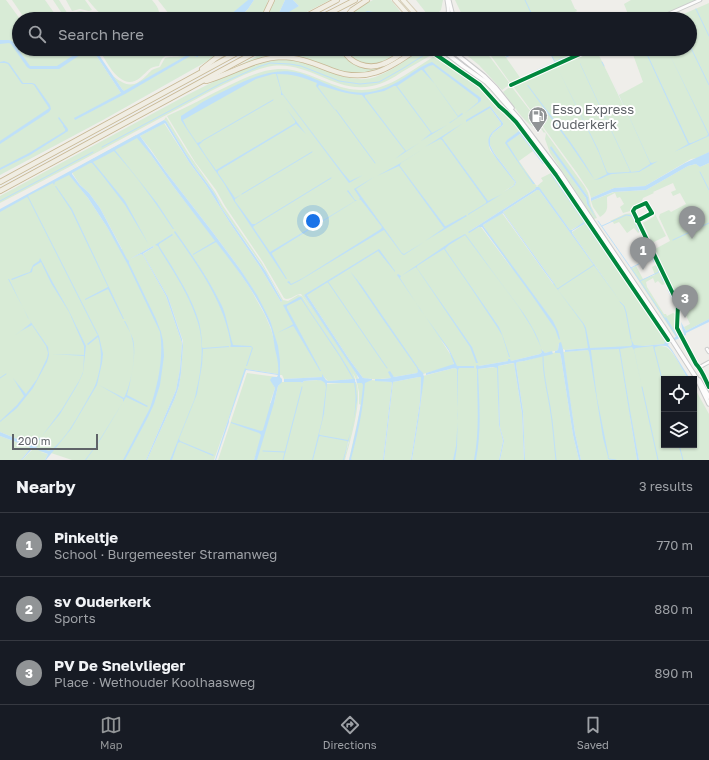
<!DOCTYPE html>
<meta charset="utf-8">
<style>
body{margin:0;font-family:"Golos Text",sans-serif;background:#242831;color:#f1f3f6}
.controls{position:absolute;right:12px;bottom:12px;display:grid;overflow:hidden;border-radius:0px;box-shadow:0 1px 3px #0004}
.controls button{width:36px;height:36px;display:grid;place-items:center;padding:0;border:0;border-bottom:1px solid #363941;background:#171b24;color:#f1f3f6;font:20px sans-serif}
.scale{position:absolute;left:12px;bottom:10px;width:86px;box-sizing:border-box;padding-left:4px;border:2px solid #5f6368;border-top:0;font-size:11px;line-height:14px;white-space:nowrap;color:#5f6368;-webkit-text-stroke:3px #fff;paint-order:stroke}
.you{position:absolute;left:313px;top:221px;width:14px;height:14px;margin:-10px;border:3px solid #fff;border-radius:50%;background:#1a73e8;box-shadow:0 0 0 6px #1a73e833}
.badge{display:grid;place-items:center;width:26px;height:26px;border-radius:50%;background:#919496;color:#fff;font-size:13px;font-weight:700}
.pin{position:absolute;translate:-50% -33px;filter:drop-shadow(0 1px 2px #0008)}
.pin::after{content:'';position:absolute;top:21px;width:14px;height:12px;background:inherit;clip-path:polygon(0 0,100% 0,50% 100%)}
.list{margin:0;padding:0;list-style:none}
h2{display:flex;justify-content:space-between;align-items:center;height:52px;margin:0;padding:0 16px;font-size:17px}
h2 small{font-size:13px;font-weight:400;color:#9ea1a6}
.list li{display:grid;grid-template-columns:26px 1fr auto;gap:12px;align-items:center;box-sizing:border-box;height:64px;padding:0 16px;border-top:1px solid #363941}
.list b{display:block;font-size:15px;white-space:nowrap}
.list p{margin:0;font-size:13px;white-space:nowrap;color:#9ea1a6}
.list em{font-size:13px;font-style:normal;color:#9ea1a6}
.icon{flex:none;width:22px;height:22px;fill:none;stroke:currentColor;stroke-width:2;stroke-linecap:round;stroke-linejoin:round}
.map{position:relative;flex:none;width:709px;height:460px;overflow:hidden}
.search{position:absolute;background:#171b24;box-shadow:0 1px 3px #0004;left:12px;right:12px;top:12px;height:44px;display:flex;align-items:center;gap:10px;box-sizing:border-box;padding:0 14px;border-radius:22px;color:#9ea1a6;font-size:15px}
.sheet{height:244px;background:#171b24}
nav{display:flex;justify-content:space-around;align-items:center;box-sizing:border-box;height:56px;border-top:1px solid #363941;background:#171b24;font-size:11px;color:#9ea1a6}
nav a{display:grid;justify-items:center;gap:2px}
nav .on{color:#919496}
.map>svg:first-child{display:block}
.green{fill:#d8ebd6;fill-rule:evenodd}
.water{fill:#bfe0f9;fill-rule:evenodd}
.lines{fill:none;stroke-linecap:round;stroke-linejoin:round}
.stream{stroke:#bfe0f9;stroke-width:1}
.minor-casing{stroke:#cbcccc;stroke-width:4.5}
.tertiary-casing{stroke:#cbcccc;stroke-width:5}
.secondary-casing{stroke:#cacacb;stroke-width:5.5}
.primary-casing{stroke:#d7ceb8;stroke-width:6}
.motorway-casing{stroke:#c8b996;stroke-width:6}
.minor{stroke:#fdfcfc;stroke-width:2.5}
.tertiary{stroke:#fdfcfc;stroke-width:3}
.secondary{stroke:#fdfcfc;stroke-width:3.5}
.primary{stroke:#f4f2e9;stroke-width:4}
.motorway{stroke:#f0ede3;stroke-width:4.5}
.cycleway-casing{stroke:#fff;stroke-width:6}
.cycleway{stroke:#00873e;stroke-width:4}
.labels{text-anchor:middle;dominant-baseline:central;stroke-width:4;stroke-linejoin:round;paint-order:stroke}
.poi-label{font-size:13px;fill:#5f6368;stroke:#fff;text-anchor:start}
</style>
<div class="map">
<svg width="709" height="460" viewBox="0 0 709 460">
<rect width="100%" height="100%" fill="#efeeea"/>
<g class="green">
<path d="M 0,0 L 6,0 L 20,19 L 19,19 L 19,49 L 92,49 L 121,93 L 125,93 L 113,76 C 127,87 134,88 147,75 C 149,73 151,70 154,69 C 156,68 158,68 160,67 L 165,58 C 174,55 184,60 189,49 L 198,49 L 192,53 L 193,55 L 197,57 L 198,56 L 198,53 L 200,50 L 200,49 L 228,49 L 197,67 L 103,120 L 0,175 Z"/>
<path d="M 12,0 L 45,0 L 57,17 L 54,19 L 25,19 Z"/>
<path d="M 53,0 L 59,0 L 71,19 L 58,19 L 63,15 Z"/>
<path d="M 66,0 L 85,0 L 92,10 L 89,11 L 80,9 L 72,11 Z"/>
<path d="M 88,0 L 152,0 C 157,6 162,12 157,19 L 106,19 C 100,13 93,7 88,0 Z"/>
<path d="M 158,0 L 250,0 L 227,19 L 173,19 Z"/>
<path d="M 254,0 L 268,0 L 265,11 L 261,19 L 238,19 L 248,9 Z"/>
<path d="M 273,0 L 285,0 L 279,13 L 299,6 L 293,0 L 330,0 L 293,19 L 265,19 Z"/>
<path d="M 373,0 L 391,0 L 406,19 L 377,19 L 373,12 C 367,10 361,14 357,19 L 347,19 L 357,8 Z"/>
<path d="M 416,0 L 443,0 L 441,10 L 437,14 L 427,14 Z"/>
<path d="M 455,0 L 571,0 L 575,9 L 576,9 L 577,11 L 560,19 L 464,19 Z"/>
<path d="M 631,0 L 696,0 L 653,19 L 630,19 L 624,4 Z"/>
<path d="M 709,3 L 709,152 L 697,158 L 691,159 L 645,186 L 614,188 L 591,198 L 589,191 L 577,173 L 513,86 L 596,49 L 625,109 L 619,95 L 643,82 L 631,49 L 690,49 L 690,19 L 672,19 Z"/>
<path d="M 81,11 L 89,13 L 91,13 L 91,19 L 75,19 L 71,13 Z"/>
<path d="M 99,49 L 186,49 L 186,51 C 175,60 165,47 159,66 C 149,67 148,71 141,77 C 122,94 107,63 99,49 Z"/>
<path d="M 270,49 L 314,49 L 321,53 L 328,53 L 329,49 L 340,49 C 353,70 366,71 389,64 L 375,71 L 361,74 L 342,73 L 313,61 L 272,56 L 256,60 L 223,74 Z"/>
<path d="M 344,49 L 358,49 L 361,51 L 377,50 L 379,49 L 404,49 L 396,55 L 379,63 L 366,65 L 351,59 Z"/>
<path d="M 421,49 L 436,49 L 438,50 L 433,54 C 423,60 412,66 402,72 C 393,78 383,84 372,86 C 333,94 307,58 267,67 C 247,72 229,82 211,91 C 193,101 174,111 155,121 C 104,149 52,176 0,203 L 0,196 L 187,95 C 202,87 218,80 233,72 C 248,66 263,58 280,59 C 286,59 294,60 301,61 C 327,67 352,88 380,75 C 395,69 408,58 421,49 Z"/>
<path d="M 459,49 L 484,49 L 510,84 L 510,85 L 506,87 L 502,90 L 479,65 Z"/>
<path d="M 486,49 L 515,49 L 505,56 L 521,79 L 511,84 Z"/>
<path d="M 548,49 L 571,49 L 574,55 L 555,63 Z"/>
<path d="M 433,57 L 438,58 L 481,86 L 499,107 L 506,112 L 524,134 L 519,132 L 509,141 L 520,134 L 533,151 L 519,161 L 535,184 L 537,186 L 543,181 L 541,178 L 551,173 L 546,167 L 547,164 L 563,185 L 668,342 L 664,344 L 643,346 C 649,346 661,345 666,347 C 673,350 684,372 688,379 L 664,379 L 664,445 L 694,445 L 694,387 L 709,414 L 709,460 L 639,460 L 629,410 L 637,460 L 581,460 L 575,433 L 563,352 L 588,350 L 588,348 L 565,350 L 563,349 L 560,343 L 559,343 L 558,350 L 555,351 L 545,353 L 543,352 L 542,349 L 542,352 L 540,354 L 511,361 L 508,359 L 508,361 L 479,366 L 477,369 L 496,367 L 497,368 L 498,372 L 498,366 L 514,363 L 522,414 L 524,460 L 500,460 L 504,441 L 500,427 L 498,378 L 499,425 L 503,441 L 499,460 L 412,460 L 421,401 L 423,376 L 454,368 L 457,369 L 449,349 L 441,340 L 452,357 L 454,365 L 423,374 L 418,368 L 418,372 L 417,373 L 394,377 L 389,372 L 391,378 C 382,379 372,380 363,378 L 349,359 L 307,295 L 308,294 L 304,295 L 348,359 L 357,375 L 358,379 L 356,379 L 353,373 L 355,379 L 354,379 L 328,381 L 322,375 L 322,377 L 284,379 L 282,375 L 278,375 L 278,374 L 246,369 L 214,460 L 147,460 L 175,398 L 179,386 L 181,373 L 183,346 L 183,341 L 168,297 L 143,254 L 154,247 L 153,246 L 130,259 L 141,254 L 143,255 L 166,296 L 182,343 L 180,369 L 176,390 L 146,460 L 72,460 L 51,453 L 40,452 L 48,454 L 45,460 L 22,460 L 33,449 L 32,445 L 0,432 L 0,210 L 68,173 L 88,198 L 107,227 L 120,249 L 122,249 L 100,208 L 89,193 L 80,185 L 71,171 L 136,135 L 151,155 L 173,186 L 233,263 L 250,288 L 265,315 L 271,329 L 275,344 L 270,320 L 240,269 L 211,230 L 166,172 L 151,150 L 140,136 L 164,123 L 189,162 L 206,185 L 230,223 L 260,267 L 281,302 L 282,301 C 266,267 242,238 221,207 C 216,192 203,179 194,166 C 184,151 175,136 166,121 L 164,120 L 166,117 L 188,153 L 215,192 L 223,206 L 262,263 L 283,300 L 288,301 L 298,295 L 302,296 L 317,318 L 301,294 C 296,294 292,299 286,299 L 284,298 L 263,262 L 225,206 L 216,190 L 195,162 L 167,116 C 188,107 209,95 230,85 C 245,78 261,70 278,69 C 296,68 312,76 327,82 C 374,102 395,81 433,57 ZM 490,106 L 503,123 L 503,125 L 493,133 L 490,138 L 490,145 L 494,153 L 516,182 L 515,185 L 503,192 L 514,185 L 515,182 L 490,150 C 486,139 492,131 501,125 L 501,123 L 490,108 ZM 537,186 L 570,230 L 571,230 L 582,224 L 584,224 L 572,232 L 572,233 L 606,281 L 611,288 L 539,190 L 537,190 L 503,212 L 554,283 L 553,284 L 502,213 L 483,225 L 484,227 L 513,270 L 481,227 L 479,227 L 468,232 L 535,189 Z"/>
<path d="M 511,86 L 541,125 C 538,127 538,128 535,127 C 526,126 509,99 503,92 Z"/>
<path d="M 541,126 L 585,187 L 588,193 L 591,206 L 597,218 L 594,219 L 550,153 L 545,139 L 546,134 L 545,132 L 544,133 L 540,127 ZM 550,147 L 588,197 L 588,204 L 596,217 L 587,204 L 586,198 Z"/>
<path d="M 709,163 L 709,319 L 686,331 L 684,327 L 690,324 L 655,249 L 670,241 L 659,217 L 660,214 L 669,210 L 671,212 L 686,204 L 680,193 L 673,196 L 671,192 L 676,190 L 673,183 L 653,192 L 654,193 L 643,198 L 641,203 L 633,206 L 630,211 L 623,213 L 620,207 L 624,204 L 620,197 L 617,198 L 615,193 L 607,197 C 607,208 609,211 600,217 L 593,207 L 591,201 L 614,192 L 646,190 L 688,166 L 696,164 L 700,167 Z"/>
<path d="M 632,213 L 641,231 L 638,233 L 634,228 L 627,233 L 619,222 L 614,224 L 613,222 L 610,221 L 625,214 Z"/>
<path d="M 655,214 L 666,236 L 652,243 L 643,223 L 655,216 L 654,215 Z"/>
<path d="M 656,265 L 665,284 L 662,285 L 658,281 L 655,283 L 653,278 L 646,282 L 647,287 L 664,314 L 666,314 L 667,316 L 673,313 L 675,314 L 674,325 L 677,336 L 676,337 L 631,269 L 636,266 L 643,279 L 655,275 L 652,267 Z"/>
<path d="M 556,352 L 560,353 L 561,357 L 573,435 L 579,460 L 525,460 L 523,411 L 516,364 L 517,362 L 524,361 Z"/>
<path d="M 247,373 L 277,377 L 272,377 L 272,382 L 275,388 L 270,403 L 274,403 L 278,386 L 281,382 L 301,382 L 302,383 L 304,381 L 318,380 L 324,381 L 326,384 L 356,382 C 363,399 350,442 345,460 L 344,460 L 349,441 L 348,442 L 344,460 L 257,460 L 257,451 L 254,460 L 218,460 Z"/>
<path d="M 419,377 L 421,377 L 420,402 L 411,460 L 384,460 L 393,382 Z"/>
<path d="M 372,380 L 391,382 L 392,383 L 383,460 L 349,460 L 361,405 L 359,404 L 359,392 L 357,383 Z"/>
<path d="M 0,436 L 30,447 L 30,449 L 21,460 L 0,460 Z"/>
</g>
<g class="water">
<path d="M 248,0 L 254,0 L 248,9 L 238,19 L 225,19 Z"/>
<path d="M 285,0 L 293,0 L 299,6 L 282,16 L 279,15 L 279,13 Z"/>
<path d="M 367,11 L 373,12 L 377,19 L 357,19 L 364,13 Z"/>
<path d="M 0,40 L 9,40 L 12,41 L 30,66 L 57,66 L 83,49 L 89,49 L 59,69 L 30,69 L 27,67 L 11,44 L 9,43 L 0,44 Z"/>
<path d="M 92,49 L 95,49 L 122,89 L 124,91 L 198,49 L 203,49 L 198,52 L 198,57 L 197,57 L 192,55 L 125,94 L 75,120 L 74,118 L 76,117 L 121,93 Z"/>
<path d="M 644,49 L 645,49 L 689,143 L 691,143 L 707,136 L 708,134 L 667,49 L 709,134 L 709,136 L 674,152 L 660,160 L 688,144 Z"/>
<path d="M 4,61 L 9,63 L 23,83 L 32,83 L 35,84 L 50,105 L 51,109 L 49,112 L 0,144 L 0,141 L 48,109 L 49,108 L 34,85 L 32,84 L 22,84 L 8,64 L 5,63 L 0,63 L 0,62 Z"/>
<path d="M 432,62 L 481,98 L 481,101 L 465,113 L 478,102 L 478,99 L 433,65 L 429,66 L 424,69 L 458,116 L 462,113 L 463,114 L 450,123 L 449,123 L 458,117 L 434,83 L 422,70 L 421,70 L 397,86 L 398,87 L 432,133 L 447,125 L 421,141 L 431,133 L 396,86 L 394,86 L 384,91 L 365,95 L 365,97 L 406,151 L 419,143 L 395,159 L 405,151 L 362,95 C 346,94 335,90 319,85 L 318,87 L 336,111 L 334,109 L 316,86 L 317,83 C 302,77 293,74 277,74 L 282,93 L 343,173 L 350,181 L 363,175 L 349,183 L 283,95 L 281,95 L 281,91 L 276,74 L 273,74 L 256,79 L 183,120 L 187,128 L 197,143 L 203,141 L 199,145 L 206,156 L 216,170 L 295,123 L 295,121 L 286,108 L 306,134 L 296,124 L 218,171 L 218,173 L 235,198 L 242,194 L 235,199 L 235,201 L 252,224 L 256,224 L 253,227 L 270,252 L 355,201 L 347,191 L 348,190 L 355,200 L 357,200 L 272,253 L 272,254 L 287,279 L 286,279 L 234,201 L 225,185 L 186,128 L 181,120 L 181,116 C 191,110 200,103 210,98 C 217,94 225,91 232,87 C 253,77 275,67 299,73 C 325,81 346,98 375,91 C 391,88 405,77 418,69 C 422,66 427,64 432,62 Z"/>
<path d="M 580,63 L 631,172 L 639,171 L 650,164 L 650,163 L 611,77 L 650,162 L 652,163 L 658,161 L 639,172 L 612,174 C 606,175 600,181 594,179 L 570,144 L 527,85 L 528,85 C 550,115 574,144 593,177 L 594,179 L 597,179 L 607,174 L 599,153 L 559,71 L 598,149 L 607,172 L 609,173 L 629,172 L 630,171 L 580,64 Z"/>
<path d="M 490,106 L 503,123 L 503,125 L 493,133 L 490,138 L 490,145 L 494,153 L 516,182 L 515,185 L 503,193 L 514,185 L 515,182 C 509,175 504,168 499,162 C 487,146 482,138 501,125 L 501,123 L 490,108 L 466,122 L 466,120 Z"/>
<path d="M 59,117 L 68,129 L 68,131 L 30,155 L 0,170 L 0,168 L 29,153 L 65,131 L 65,129 L 63,126 L 63,125 L 58,118 Z"/>
<path d="M 164,120 L 166,121 C 175,136 184,151 194,166 C 203,179 216,192 221,207 L 266,272 L 282,301 L 281,302 L 260,267 L 230,223 L 206,185 L 189,162 L 165,123 L 140,136 L 166,172 L 211,230 L 240,269 L 257,295 L 270,320 L 278,346 L 280,361 L 280,377 L 282,379 L 282,382 L 278,386 L 274,403 L 257,460 L 254,460 L 261,435 L 259,433 L 231,423 L 231,422 L 261,431 L 263,430 L 275,388 L 270,380 L 272,377 L 277,377 L 278,375 L 246,370 L 229,420 L 229,422 L 216,460 L 215,460 L 245,368 L 246,369 L 278,374 C 279,365 277,357 275,349 C 274,342 273,335 271,328 C 259,297 237,269 216,242 L 193,255 L 193,254 L 215,241 L 173,186 L 151,155 L 137,138 L 115,150 L 157,203 L 174,229 L 173,229 C 155,202 136,175 114,151 L 93,162 L 125,201 L 149,245 L 125,205 L 102,175 L 92,163 L 90,163 L 72,173 L 72,174 L 80,185 L 89,193 L 100,208 L 127,259 L 129,261 L 129,263 L 156,319 L 161,332 L 163,341 L 164,356 L 160,385 L 154,404 L 148,417 L 125,460 L 123,460 L 150,408 C 158,384 164,357 160,332 L 128,265 L 107,227 L 88,198 L 69,175 L 55,182 L 54,185 L 53,183 L 28,196 L 99,336 L 103,354 L 102,363 L 97,385 L 71,429 L 46,460 L 45,460 L 48,454 L 38,450 L 39,448 L 49,451 C 63,444 78,416 86,402 C 89,396 94,389 96,383 C 101,367 103,353 98,337 L 88,345 L 87,344 L 98,335 L 97,334 L 28,198 L 27,197 L 0,212 L 0,209 Z"/>
<path d="M 463,123 L 442,138 L 488,201 L 502,194 L 468,215 L 468,214 L 486,203 L 486,201 L 442,140 L 440,139 L 425,147 Z"/>
<path d="M 519,131 L 521,132 L 545,163 L 543,164 L 520,134 L 507,143 L 524,170 L 535,184 L 533,184 L 505,143 L 507,140 Z"/>
<path d="M 551,146 L 588,197 L 589,204 L 596,218 L 587,204 L 586,198 L 550,148 Z"/>
<path d="M 423,149 L 401,163 L 400,165 L 400,166 L 445,226 L 446,226 L 466,215 L 467,216 L 425,241 L 444,228 L 399,166 L 377,176 L 399,164 Z"/>
<path d="M 709,152 L 709,163 L 700,167 L 696,164 L 688,166 L 646,190 L 613,192 L 591,201 L 591,198 L 614,188 L 645,186 L 685,163 Z"/>
<path d="M 374,177 L 356,189 L 402,253 L 404,254 L 424,242 L 404,255 L 402,254 L 384,230 L 382,231 L 299,281 L 291,285 L 287,282 L 289,281 L 291,284 L 303,278 L 381,229 L 382,227 L 361,200 L 359,199 L 360,198 L 354,189 Z"/>
<path d="M 55,186 L 56,186 L 72,209 L 124,319 L 123,319 L 108,289 L 85,300 L 85,299 L 108,287 L 71,210 Z"/>
<path d="M 536,187 L 539,187 L 570,230 L 572,230 L 584,222 L 584,224 L 572,231 L 572,233 L 620,301 L 539,190 L 537,190 L 503,212 L 554,283 L 557,288 L 559,288 L 558,290 L 584,324 L 586,328 L 590,348 L 631,346 L 632,344 L 631,339 L 634,345 L 643,346 L 664,344 L 665,342 L 668,342 L 677,336 L 665,318 L 666,317 L 677,335 L 679,336 L 684,334 L 682,328 L 681,322 L 686,331 L 709,319 L 709,322 L 686,333 L 686,335 L 669,343 L 668,345 L 672,350 L 690,379 L 687,377 C 683,371 673,351 668,347 C 664,345 659,346 655,347 L 654,349 L 653,346 L 636,348 L 634,349 L 642,388 L 634,350 L 632,347 L 620,349 L 630,410 L 639,460 L 637,460 L 619,349 L 591,350 L 591,351 L 597,398 L 609,458 L 608,457 L 603,438 L 589,352 L 588,350 L 565,352 L 565,350 L 588,348 L 585,329 L 583,324 L 541,267 L 503,213 L 483,225 L 484,227 L 553,321 L 558,331 L 560,339 L 559,340 L 555,329 L 533,297 L 482,227 L 479,227 L 469,233 L 468,232 L 535,189 Z"/>
<path d="M 175,231 C 192,255 209,279 222,306 C 227,318 229,332 233,345 L 251,346 L 253,348 L 247,366 L 246,366 L 252,348 L 251,347 L 231,347 L 230,346 L 231,345 C 225,303 198,266 174,232 Z"/>
<path d="M 172,234 L 173,235 L 159,244 L 159,246 C 174,270 191,295 199,322 C 201,330 202,339 202,347 L 203,348 L 229,346 L 229,347 L 203,349 L 202,365 L 197,394 L 179,439 L 180,441 L 214,455 L 213,456 L 180,442 L 178,443 L 172,460 L 170,460 C 176,445 182,430 188,415 C 191,407 195,400 196,392 C 202,368 205,340 196,317 C 188,293 173,271 160,250 L 158,246 L 155,245 Z"/>
<path d="M 465,234 L 466,235 C 479,252 491,270 504,287 C 518,306 534,325 541,347 L 532,328 L 518,306 L 465,235 L 449,245 L 445,249 L 499,327 L 502,334 L 510,357 L 509,357 L 502,335 L 497,327 L 467,282 L 444,249 L 431,257 L 417,266 L 417,268 L 472,347 L 478,363 L 476,363 L 470,347 L 416,267 L 401,276 L 400,278 L 420,309 L 449,349 L 457,366 L 474,366 L 474,368 L 459,368 L 458,370 L 458,402 L 457,447 L 455,460 L 453,460 L 456,446 L 458,415 L 457,369 L 454,368 L 426,375 L 426,373 L 454,364 L 449,351 L 397,275 L 398,274 L 401,276 L 452,241 Z"/>
<path d="M 153,246 L 154,247 L 144,253 L 143,254 L 168,297 L 182,339 L 183,346 L 181,373 L 179,386 L 175,398 L 147,460 L 146,460 L 176,390 L 180,369 L 182,343 L 166,296 L 143,255 L 141,254 L 130,259 Z"/>
<path d="M 379,249 L 395,271 L 395,272 L 378,251 L 307,295 L 349,359 L 363,378 L 372,379 L 372,380 L 367,382 L 365,383 C 363,410 358,433 351,459 L 352,460 L 349,460 C 355,435 361,411 363,385 L 362,383 L 357,383 L 356,379 L 358,379 L 359,378 L 357,375 L 304,295 Z"/>
<path d="M 40,258 L 53,283 L 69,311 L 86,346 L 83,373 L 78,384 L 60,414 L 42,436 L 62,409 L 79,381 L 83,372 L 84,356 L 52,354 L 84,355 L 84,346 L 69,312 L 51,283 L 41,262 L 33,267 L 32,272 L 12,280 L 11,279 L 24,274 L 30,272 L 33,265 L 39,261 Z"/>
<path d="M 350,271 L 362,286 L 419,369 L 423,373 L 424,377 L 419,416 L 412,460 L 411,460 L 420,402 L 421,377 L 419,377 L 393,382 L 384,460 L 383,460 L 392,383 L 391,382 L 375,381 L 375,379 L 383,379 L 391,378 L 388,372 L 390,371 L 394,377 L 417,373 L 418,371 L 417,368 L 384,321 Z"/>
<path d="M 8,279 L 9,279 L 10,281 L 28,318 L 48,347 L 49,355 L 47,362 L 33,388 L 17,408 L 0,422 L 0,421 L 17,405 L 24,396 L 13,378 L 25,393 L 26,394 L 37,379 L 47,358 L 48,353 L 46,346 L 32,325 L 21,331 L 14,336 L 22,330 L 31,323 Z"/>
<path d="M 299,297 L 301,297 C 318,325 339,350 354,379 L 355,379 L 357,400 L 355,413 L 344,460 L 343,460 L 348,442 L 347,441 L 320,436 L 319,437 L 313,460 L 312,460 L 322,420 L 326,387 L 325,383 C 320,378 311,381 304,381 L 302,383 L 301,382 L 284,382 L 284,379 L 322,377 L 322,374 L 326,380 L 328,381 L 353,379 L 340,357 L 301,299 L 287,306 L 287,308 L 321,371 L 320,371 L 294,327 L 293,326 L 277,333 L 292,325 L 293,324 L 283,305 L 287,304 ZM 327,383 L 354,383 C 358,400 354,424 348,440 L 320,435 L 319,434 L 324,414 Z"/>
<path d="M 124,321 L 125,321 C 137,343 135,359 130,383 C 129,387 128,391 127,395 L 148,406 L 147,407 L 126,397 L 99,442 L 86,460 L 85,460 L 97,444 L 123,402 L 123,399 L 99,385 L 124,398 C 131,384 137,354 133,339 C 131,333 127,327 124,321 Z"/>
<path d="M 561,342 L 563,349 L 575,433 L 581,460 L 579,460 L 573,435 L 561,357 L 560,353 L 555,353 L 555,351 L 558,350 L 559,343 Z"/>
<path d="M 541,349 L 545,353 L 552,351 L 553,354 L 524,361 L 517,362 L 516,364 L 523,411 L 525,460 L 524,460 L 522,414 L 514,363 L 513,363 L 498,366 L 498,367 L 500,427 L 504,441 L 500,460 L 499,460 L 503,441 L 499,425 L 497,368 L 493,367 L 478,369 C 479,399 482,430 476,460 L 474,460 C 480,430 477,399 477,369 L 476,368 L 476,366 L 477,365 L 479,366 L 508,361 L 508,359 L 510,359 L 511,361 L 540,354 L 542,352 Z"/>
<path d="M 0,432 L 32,445 L 41,437 L 36,446 L 37,447 L 35,450 L 32,449 L 22,460 L 21,460 L 30,449 L 30,447 L 0,436 Z"/>
</g>
<g class="lines">
<g class="stream">
<path d="M 525,0 L 534,19"/>
<path d="M 696,9 L 709,36"/>
<path d="M 676,18 L 677,19"/>
<path d="M 690,46 L 709,85"/>
<path d="M 548,49 L 555,62 L 561,59"/>
<path d="M 506,57 L 511,55"/>
<path d="M 602,62 L 604,66"/>
<path d="M 531,73 L 585,49"/>
<path d="M 336,110 L 375,163"/>
<path d="M 202,141 L 273,100"/>
<path d="M 102,147 L 220,84 L 258,67 L 270,63 L 290,64 L 301,66 L 339,81 L 360,84 L 379,82 L 402,69 L 429,52"/>
<path d="M 700,172 L 709,190"/>
<path d="M 551,174 L 651,318 L 666,342"/>
<path d="M 242,194 L 312,152"/>
<path d="M 0,201 L 93,152"/>
<path d="M 632,215 L 639,231"/>
<path d="M 598,221 L 640,281 L 677,337"/>
<path d="M 256,224 L 331,178"/>
<path d="M 602,226 L 626,215 L 633,216"/>
<path d="M 641,233 L 648,249"/>
<path d="M 673,240 L 709,223"/>
<path d="M 651,256 L 654,262"/>
<path d="M 631,268 L 652,257"/>
<path d="M 661,275 L 663,281"/>
<path d="M 640,281 L 659,272 L 657,267"/>
<path d="M 328,282 L 387,368"/>
<path d="M 559,288 L 594,265"/>
<path d="M 668,290 L 672,298"/>
<path d="M 620,302 L 624,306 L 626,312 L 631,339"/>
<path d="M 654,348 L 664,387"/>
<path d="M 543,357 C 543,373 547,390 550,407 C 553,424 554,442 556,460"/>
<path d="M 0,378 L 6,374"/>
<path d="M 642,387 L 658,460"/>
<path d="M 679,445 L 683,460"/>
<path d="M 263,451 L 285,452"/>
<path d="M 608,458 L 609,459 L 616,460"/>
<path d="M 283,460 L 302,387"/>
</g>
<g class="minor-casing">
<g id="minor">
<path d="M 657,19 L 700,0"/>
<path d="M 511,85 L 591,49"/>
<path d="M 652,251 L 678,304 L 677,328 L 696,364 C 702,370 705,379 709,387"/>
<path d="M 707,349 L 709,352"/>
<path d="M 700,367 L 709,362"/>
</g>
</g>
<g class="tertiary-casing">
<g id="tertiary">
<path d="M 449,0 L 452,12 L 452,19"/>
<path d="M 446,19 C 450,12 448,7 447,0"/>
</g>
</g>
<g class="secondary-casing">
<g id="secondary">
<path d="M 441,49 L 463,66 L 486,82 L 492,88 L 519,119 L 560,173 L 663,326 L 697,379 L 709,404"/>
<path d="M 450,49 L 484,76 L 496,88 L 512,108"/>
<path d="M 697,379 L 699,380 L 709,397"/>
</g>
</g>
<g class="primary-casing">
<g id="primary">
<path d="M 395,0 L 412,19"/>
<path d="M 403,0 L 420,19"/>
</g>
</g>
<g class="motorway-casing">
<g id="motorway">
<path d="M 263,19 L 272,0"/>
<path d="M 301,19 L 337,0"/>
<path d="M 318,19 L 355,0"/>
<path d="M 345,19 L 352,10 L 367,0"/>
<path d="M 343,49 C 350,64 368,70 383,64 C 392,61 400,54 408,49"/>
<path d="M 202,69 L 216,58 L 231,49"/>
<path d="M 206,81 C 231,74 255,58 281,57 C 299,57 315,64 331,70 C 367,84 388,69 417,49"/>
<path d="M 0,182 L 244,49"/>
<path d="M 0,191 L 261,49"/>
</g>
</g>
<use href="#minor" class="minor"/>
<use href="#tertiary" class="tertiary"/>
<use href="#secondary" class="secondary"/>
<use href="#primary" class="primary"/>
<use href="#motorway" class="motorway"/>
<g class="cycleway-casing">
<g id="cycleway">
<path d="M 435,54 L 480,85 L 499,106 L 506,112 L 516,122 L 556,175 L 668,340"/>
<path d="M 511,85 L 591,49"/>
<path d="M 637,221 L 652,213 L 646,203 L 635,208 L 633,211 L 678,304 L 677,328 L 696,364 C 702,370 705,379 709,387"/>
</g>
</g>
<use href="#cycleway" class="cycleway"/>
</g>
<defs>
<g id="fuel-pin" transform="scale(1)"><path d="M0 17L-7.5 6A9.5 9.5 0 1 1 7.5 6Z" fill="#919496" stroke="#fff"/><path d="M-5.5-6h7V0h2V4h1.3V-2.5L3-4.5l.8-.8L6-3V5H2.5V1h-1V6h-7ZM-4.2-4.7v3.2H.2V-4.7Z" fill="#fff"/></g>
</defs>
<g fill-rule="evenodd">
<use href="#fuel-pin" x="538" y="116"/>
</g>
<g class="labels">
<g class="poi-label">
<text x="552" y="109">Esso Express<tspan x="552" dy="15">Ouderkerk</tspan></text>
</g>
</g>
</svg>
<div class="controls">
<button><svg class="icon" aria-label="locate" viewBox="0 0 24 24"><circle cx="12" cy="12" r="6"/><path d="M12 2v4M12 18v4M2 12h4M18 12h4"/></svg></button>
<button><svg class="icon" aria-label="layers" viewBox="0 0 24 24"><path d="M12 4l9 5-9 5-9-5zM3 14l9 5 9-5"/></svg></button>
</div>
<div class="scale">200 m</div>
<div class="you"></div>
<div class="pin badge" style="left:643px;top:270px">1</div>
<div class="pin badge" style="left:692px;top:239px">2</div>
<div class="pin badge" style="left:685px;top:318px">3</div>
<div class="search"><svg class="icon" aria-label="search" viewBox="0 0 24 24"><circle cx="10" cy="10" r="6"/><path d="M15 15l6 6"/></svg>Search here</div>
</div>
<section class="sheet">
<h2>Nearby<small>3 results</small></h2>
<ul class="list">
<li><span class="badge">1</span><div><b>Pinkeltje</b><p>School · Burgemeester Stramanweg</p></div><em>770 m</em></li>
<li><span class="badge">2</span><div><b>sv Ouderkerk</b><p>Sports</p></div><em>880 m</em></li>
<li><span class="badge">3</span><div><b>PV De Snelvlieger</b><p>Place · Wethouder Koolhaasweg</p></div><em>890 m</em></li>
</ul>
</section>
<nav>
<a class="on"><svg class="icon" aria-label="map" viewBox="0 0 24 24"><path d="M3 6l6-2 6 2 6-2v14l-6 2-6-2-6 2zM9 4v14M15 6v14"/></svg>Map</a>
<a><svg class="icon" aria-label="directions" viewBox="0 0 24 24"><path d="M12 3l9 9-9 9-9-9zM9 14v-3h6M13 9l2 2-2 2"/></svg>Directions</a>
<a><svg class="icon" aria-label="saved" viewBox="0 0 24 24"><path d="M7 4h10v16l-5-4-5 4z"/></svg>Saved</a>
</nav>
